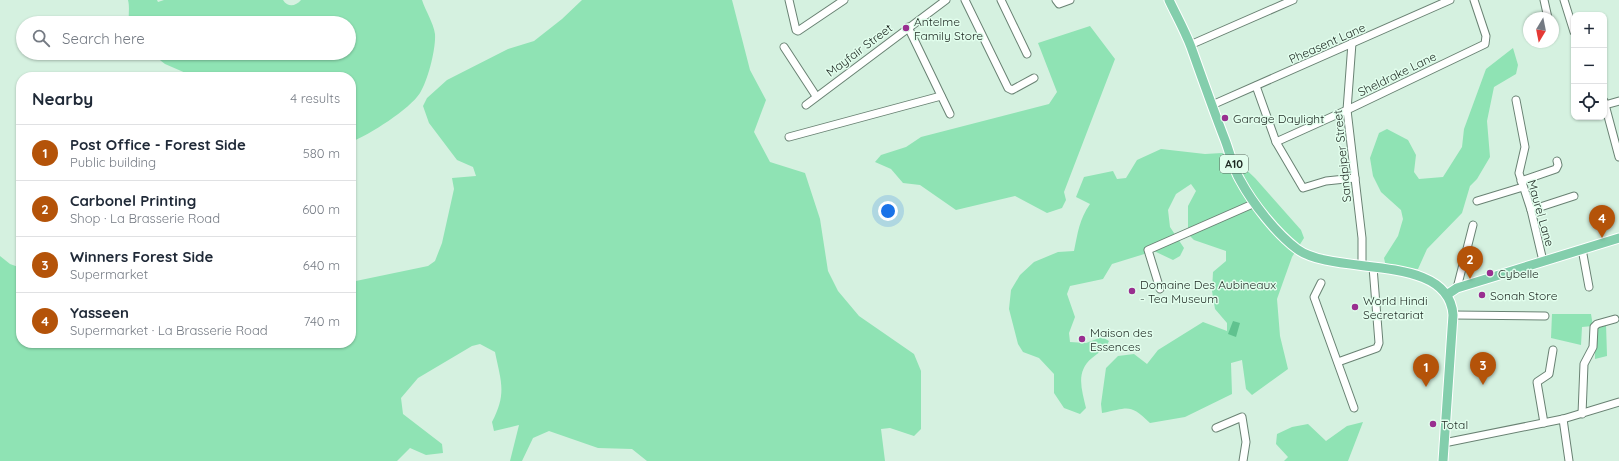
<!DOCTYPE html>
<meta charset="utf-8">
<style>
body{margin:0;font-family:Quicksand,sans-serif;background:#f2f2f3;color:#1f2937}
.controls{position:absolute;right:12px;top:12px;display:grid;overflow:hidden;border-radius:8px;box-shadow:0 1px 3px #0004}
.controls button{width:36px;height:36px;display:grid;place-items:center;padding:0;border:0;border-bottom:1px solid #e0e1e3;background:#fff;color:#1f2937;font:20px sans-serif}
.compass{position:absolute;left:1523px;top:12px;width:36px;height:36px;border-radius:50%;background:#fff;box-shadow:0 1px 3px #0004;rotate:190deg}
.you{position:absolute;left:888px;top:211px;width:14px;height:14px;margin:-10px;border:3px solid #fff;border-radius:50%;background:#1a73e8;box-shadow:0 0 0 6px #1a73e833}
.badge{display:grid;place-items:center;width:26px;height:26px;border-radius:50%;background:#b45309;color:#fff;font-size:13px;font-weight:700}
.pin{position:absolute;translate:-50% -33px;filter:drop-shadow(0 1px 2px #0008)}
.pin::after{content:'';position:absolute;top:21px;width:14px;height:12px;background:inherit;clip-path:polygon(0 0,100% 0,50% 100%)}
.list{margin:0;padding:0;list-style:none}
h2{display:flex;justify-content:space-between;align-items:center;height:52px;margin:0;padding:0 16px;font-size:17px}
h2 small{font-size:13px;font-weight:400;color:#747a83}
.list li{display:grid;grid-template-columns:26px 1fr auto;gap:12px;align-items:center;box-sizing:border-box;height:56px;padding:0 16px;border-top:1px solid #e0e1e3}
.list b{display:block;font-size:15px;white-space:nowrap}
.list p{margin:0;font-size:13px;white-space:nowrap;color:#747a83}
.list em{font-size:13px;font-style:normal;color:#747a83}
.icon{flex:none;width:22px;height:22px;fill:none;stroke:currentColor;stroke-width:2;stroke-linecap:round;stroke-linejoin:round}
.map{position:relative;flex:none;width:1619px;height:461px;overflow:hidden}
.search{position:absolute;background:#fff;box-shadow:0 1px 3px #0004;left:16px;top:16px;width:340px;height:44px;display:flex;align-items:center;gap:10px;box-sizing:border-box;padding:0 14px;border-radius:22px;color:#747a83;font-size:15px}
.panel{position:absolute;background:#fff;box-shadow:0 1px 3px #0004;left:16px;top:72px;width:340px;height:276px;border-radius:16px}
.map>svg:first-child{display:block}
.green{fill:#8fe3b4}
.water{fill:#60c28f}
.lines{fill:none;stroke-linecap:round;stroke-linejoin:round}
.minor-casing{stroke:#698273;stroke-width:9}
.major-casing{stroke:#fff;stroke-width:11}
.minor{stroke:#fff;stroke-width:7}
.major{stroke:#83ceac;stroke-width:9}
.poi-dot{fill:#992f90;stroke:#e2feed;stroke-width:1.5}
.labels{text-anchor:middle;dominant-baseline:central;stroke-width:3;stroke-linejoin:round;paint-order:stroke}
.shield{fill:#e2feed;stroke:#59685f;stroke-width:1}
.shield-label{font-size:11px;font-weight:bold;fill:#1e2822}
.poi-label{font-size:12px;fill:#1e2822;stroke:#e2feed;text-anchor:start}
.street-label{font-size:12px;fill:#1e2822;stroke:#e2feed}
</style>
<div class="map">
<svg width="1619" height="461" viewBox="0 0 1619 461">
<rect width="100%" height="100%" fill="#d5f1e0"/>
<g class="green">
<path d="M 128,0 L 157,0 L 158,2 L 164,0 L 283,0 C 288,8 296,6 301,0 L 422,0 C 426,12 433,22 435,34 C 436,49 428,80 420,93 C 410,109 369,135 351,142 L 351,77 L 195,77 L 165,64 L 151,53 L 349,53 L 349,23 L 129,23 C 128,15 130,8 128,0 Z"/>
<path d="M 582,0 L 732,0 L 750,70 L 766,100 L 754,132 L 770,162 L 805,173 L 820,219 L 828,271 L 838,291 L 859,316 L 914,354 L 921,371 L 921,429 L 914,436 L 890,428 L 881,429 L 885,461 L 647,461 L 632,449 L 598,448 L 549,431 L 533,438 L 522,461 L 510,461 L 519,425 L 494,431 L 492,422 C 507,393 501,382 495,352 L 480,344 L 472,346 L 418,378 L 401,398 L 403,414 L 442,444 L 443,453 L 426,455 L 410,448 L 397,461 L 0,461 L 0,256 L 10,264 L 21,268 L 21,343 L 351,343 L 351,282 L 428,266 L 435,261 L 442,243 L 454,189 L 452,178 L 476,176 L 473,167 L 457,160 L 429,123 L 423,106 L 427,98 L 447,80 L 508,49 L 534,41 L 562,19 Z"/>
<path d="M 1090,26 L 1115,59 L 1064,192 L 1066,200 L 1062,208 L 1047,213 L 1015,196 L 956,210 L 920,185 L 903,183 L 891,169 L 875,162 L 881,155 L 906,147 L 921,137 L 1049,104 L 1057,92 L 1038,43 Z"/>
<path d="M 1513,48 L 1518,65 L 1516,74 L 1494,87 L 1487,121 L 1490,157 L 1477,179 L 1470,186 L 1462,213 L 1427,249 L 1418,269 L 1386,267 L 1384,258 L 1398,236 L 1403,219 L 1401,210 L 1381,192 L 1373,176 L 1370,158 L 1379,133 L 1387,129 L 1408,140 L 1416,155 L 1414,172 L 1419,179 L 1443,177 L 1462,147 L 1464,129 L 1486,69 Z"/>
<path d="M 1161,149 L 1205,154 L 1222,153 L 1236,160 L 1255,178 L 1301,230 L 1304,238 L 1292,257 L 1277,299 L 1280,336 L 1288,369 L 1252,395 L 1246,389 L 1242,360 L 1231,363 L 1232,394 L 1185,417 L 1150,423 C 1129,403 1129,408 1102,413 L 1101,404 L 1106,368 L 1118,356 L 1134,354 L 1147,364 L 1158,350 L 1203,322 L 1227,331 L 1227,323 L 1215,309 L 1212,291 L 1213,272 L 1226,261 L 1226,251 L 1194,240 L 1188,234 L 1188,206 L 1196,191 L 1191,184 L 1176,194 L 1168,210 L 1170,227 L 1184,248 L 1180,256 L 1173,260 L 1154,251 L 1112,264 L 1103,279 L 1070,286 L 1067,294 L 1075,317 L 1069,333 L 1070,342 L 1086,343 L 1102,337 L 1109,341 C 1105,350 1099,352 1092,358 C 1075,372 1082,390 1086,408 L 1080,414 L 1064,408 L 1054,393 L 1054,374 L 1039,358 L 1023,352 L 1018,344 L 1009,309 L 1011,290 L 1020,275 L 1034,262 L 1058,252 L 1074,251 C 1078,232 1079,220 1090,204 L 1076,197 L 1084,177 L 1113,171 L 1117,179 L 1126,178 L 1137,160 Z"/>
<path d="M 1552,314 L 1591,314 L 1593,326 L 1582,327 L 1581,345 L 1551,338 Z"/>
<path d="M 1606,324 L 1607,356 L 1595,359 L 1595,328 Z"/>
<path d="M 1363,422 L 1348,461 L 1284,461 L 1288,457 L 1276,444 L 1277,434 L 1292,427 L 1308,424 L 1326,441 L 1347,426 Z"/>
</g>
<path class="water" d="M 1233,321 L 1240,323 L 1236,337 L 1228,334 Z"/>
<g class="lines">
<g class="minor-casing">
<g id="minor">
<path d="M 789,0 L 796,30 L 798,31 L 844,0"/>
<path d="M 965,0 L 1008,88 L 1012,90 L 1034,78"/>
<path d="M 1001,0 L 1027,54"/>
<path d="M 1056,0 L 1059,4 L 1070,0"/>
<path d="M 1544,0 L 1548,18"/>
<path d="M 1564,0 L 1574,32"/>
<path d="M 908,27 L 950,114"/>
<path d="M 1352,43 L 1347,110 L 1362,238 L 1362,266"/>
<path d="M 1190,45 L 1293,0"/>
<path d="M 784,47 L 816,96"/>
<path d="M 1256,86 L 1276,142 L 1303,188 L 1326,181 L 1355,178"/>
<path d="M 1516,100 L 1525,147 L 1519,173 L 1531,210 L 1543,261"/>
<path d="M 1604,101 L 1619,157"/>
<path d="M 806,105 L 946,0"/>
<path d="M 1212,105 L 1450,0"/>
<path d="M 1605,105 L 1619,101"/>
<path d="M 789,137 L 941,96"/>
<path d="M 1276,142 L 1347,110 L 1485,44 L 1486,36 L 1474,0"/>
<path d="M 1521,181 L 1556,169 L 1558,165 L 1557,161"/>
<path d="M 1477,201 L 1523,187"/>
<path d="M 1531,210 L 1574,196"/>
<path d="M 1582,249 L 1589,287"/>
<path d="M 1321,283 L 1314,297 L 1354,408"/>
<path d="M 1457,288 L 1473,225"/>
<path d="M 1160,289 L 1148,250 L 1255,203"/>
<path d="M 1453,315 L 1545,316"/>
<path d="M 1338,362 L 1377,348 L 1379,343 L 1373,267"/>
<path d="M 1582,414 L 1584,364 L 1593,347 L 1594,327 L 1597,324 L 1615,319"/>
<path d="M 1563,419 L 1569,461"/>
<path d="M 1544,423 L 1537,382 L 1549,374 L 1553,350"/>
<path d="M 1216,428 L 1242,417 L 1246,442 L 1243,461"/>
<path d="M 1444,443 L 1563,419 L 1619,402"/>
</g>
</g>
<g class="major-casing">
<g id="major">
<path d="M 1169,0 C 1176,15 1185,31 1191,47 C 1202,78 1213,109 1225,140 C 1230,153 1233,168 1240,180 C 1253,204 1276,233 1297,249 C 1335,277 1449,252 1453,315 L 1443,461"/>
<path d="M 1448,294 L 1457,288 L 1619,238"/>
</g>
</g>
<use href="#minor" class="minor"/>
<use href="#major" class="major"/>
</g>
<g class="poi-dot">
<circle cx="906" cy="28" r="4"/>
<circle cx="1225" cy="118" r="4"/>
<circle cx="1490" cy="273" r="4"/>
<circle cx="1132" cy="291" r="4"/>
<circle cx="1482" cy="295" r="4"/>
<circle cx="1355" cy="307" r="4"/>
<circle cx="1082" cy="339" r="4"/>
<circle cx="1433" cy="424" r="4"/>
</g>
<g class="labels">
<rect class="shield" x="1220" y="155" width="28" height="18" rx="3"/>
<g class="shield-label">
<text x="1234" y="164">A10</text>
</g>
<g class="poi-label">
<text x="914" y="21">Antelme<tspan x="914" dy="14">Family Store</tspan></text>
<text x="1233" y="118">Garage Daylight</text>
<text x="1498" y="273">Cybelle</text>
<text x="1140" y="284">Domaine Des Aubineaux<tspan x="1140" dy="14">- Tea Museum</tspan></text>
<text x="1490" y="295">Sonah Store</text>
<text x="1363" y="300">World Hindi<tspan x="1363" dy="14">Secretariat</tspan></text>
<text x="1090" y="332">Maison des<tspan x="1090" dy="14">Essences</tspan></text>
<text x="1441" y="424">Total</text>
</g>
<g class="street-label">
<text transform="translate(1327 43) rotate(-24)">Pheasent Lane</text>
<text transform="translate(859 50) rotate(-37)">Mayfair Street</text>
<text transform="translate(1397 74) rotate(-26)">Sheldrake Lane</text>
<text transform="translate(1342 156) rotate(-96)">Sandpiper Street</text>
<text transform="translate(1541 213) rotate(74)">Maurel Lane</text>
</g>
</g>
</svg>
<div class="controls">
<button>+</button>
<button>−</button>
<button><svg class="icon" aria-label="locate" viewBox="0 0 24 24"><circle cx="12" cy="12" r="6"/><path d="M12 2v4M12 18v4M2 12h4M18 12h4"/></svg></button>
</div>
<svg class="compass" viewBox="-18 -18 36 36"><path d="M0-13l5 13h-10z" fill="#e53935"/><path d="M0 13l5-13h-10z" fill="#747a83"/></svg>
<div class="you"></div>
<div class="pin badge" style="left:1426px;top:387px">1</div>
<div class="pin badge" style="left:1470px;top:279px">2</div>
<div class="pin badge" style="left:1483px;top:385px">3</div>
<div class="pin badge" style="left:1602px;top:238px">4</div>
<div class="search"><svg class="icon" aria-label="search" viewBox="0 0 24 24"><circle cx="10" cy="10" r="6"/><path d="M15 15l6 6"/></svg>Search here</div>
<section class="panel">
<h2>Nearby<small>4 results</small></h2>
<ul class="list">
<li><span class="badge">1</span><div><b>Post Office - Forest Side</b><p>Public building</p></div><em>580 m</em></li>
<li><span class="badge">2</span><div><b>Carbonel Printing</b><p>Shop · La Brasserie Road</p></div><em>600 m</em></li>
<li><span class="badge">3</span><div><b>Winners Forest Side</b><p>Supermarket</p></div><em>640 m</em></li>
<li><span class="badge">4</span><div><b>Yasseen</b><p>Supermarket · La Brasserie Road</p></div><em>740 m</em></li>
</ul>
</section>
</div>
